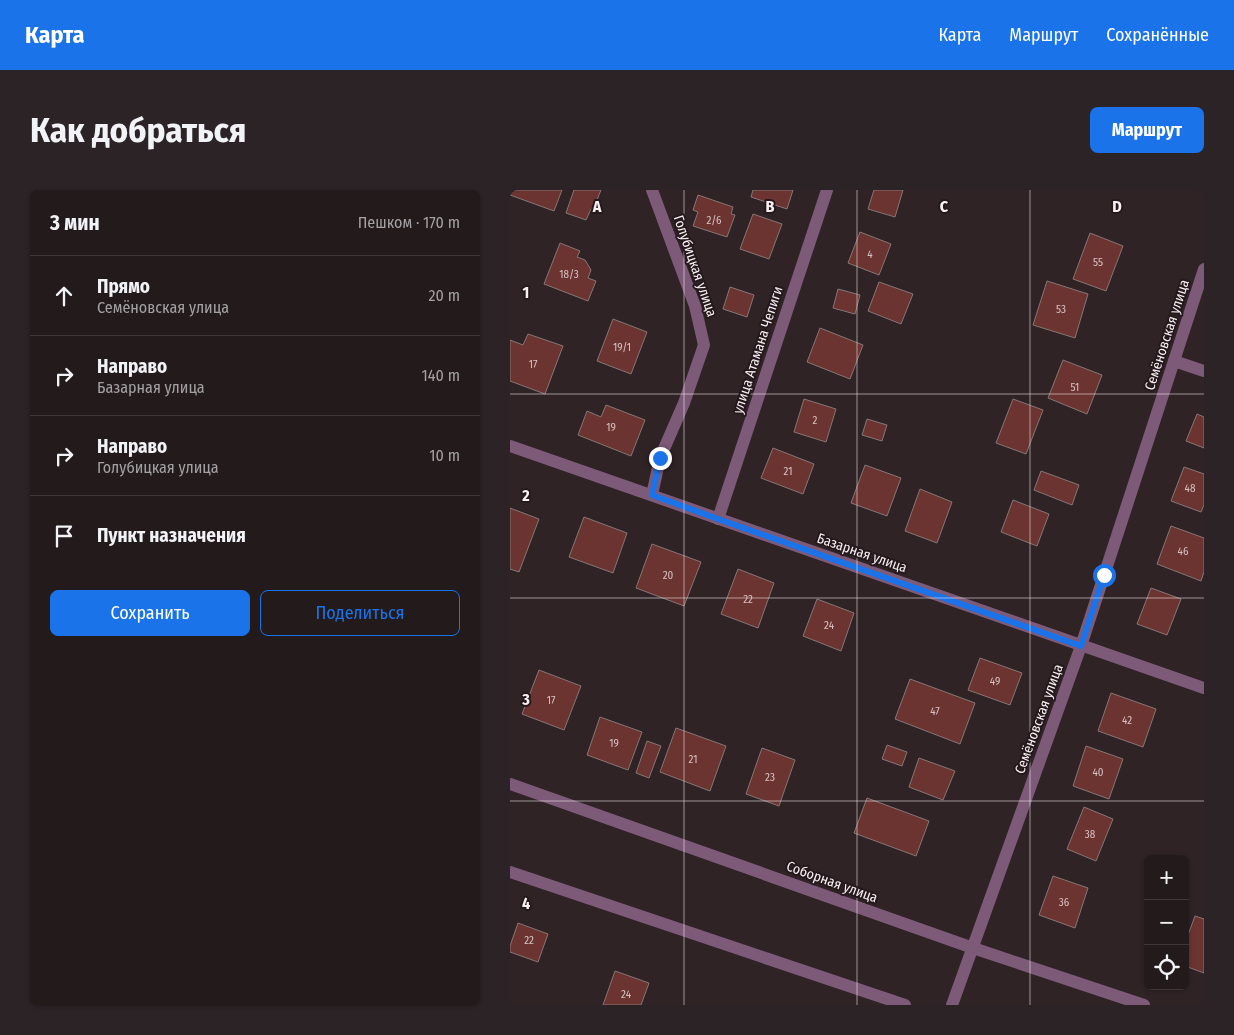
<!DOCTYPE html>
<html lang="ru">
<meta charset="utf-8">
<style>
body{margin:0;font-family:"Fira Sans Condensed",sans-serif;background:#2b2325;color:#f1f3f6}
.controls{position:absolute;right:15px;bottom:15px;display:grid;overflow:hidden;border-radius:8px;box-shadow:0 1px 4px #0004}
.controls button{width:45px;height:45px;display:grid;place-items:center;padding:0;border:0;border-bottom:1px solid #40383b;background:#231a1c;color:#f1f3f6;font:25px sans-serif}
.stop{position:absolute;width:15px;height:15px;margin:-11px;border:4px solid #1a73e8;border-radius:50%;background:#fff}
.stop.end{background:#1a73e8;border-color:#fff;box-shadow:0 1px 5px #0008}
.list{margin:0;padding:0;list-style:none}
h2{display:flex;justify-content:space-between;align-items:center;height:65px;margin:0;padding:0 20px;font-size:21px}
h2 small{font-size:16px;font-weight:400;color:#a3a1a3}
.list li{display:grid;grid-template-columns:32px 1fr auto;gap:15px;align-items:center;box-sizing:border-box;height:80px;padding:0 20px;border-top:1px solid #40383b}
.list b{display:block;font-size:19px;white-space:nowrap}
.list p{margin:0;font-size:16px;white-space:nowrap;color:#a3a1a3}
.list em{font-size:16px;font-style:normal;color:#a3a1a3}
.actions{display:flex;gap:10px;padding:15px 20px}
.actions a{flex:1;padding:11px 0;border:1px solid #1a73e8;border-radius:8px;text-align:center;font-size:18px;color:#1a73e8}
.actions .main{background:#1a73e8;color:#fff}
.icon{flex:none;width:28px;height:28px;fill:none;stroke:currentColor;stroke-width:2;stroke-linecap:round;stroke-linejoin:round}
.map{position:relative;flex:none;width:694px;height:815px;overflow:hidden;border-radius:8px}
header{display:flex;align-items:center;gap:30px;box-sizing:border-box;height:70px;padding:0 25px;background:#1a73e8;color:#fff}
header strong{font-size:24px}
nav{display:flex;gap:28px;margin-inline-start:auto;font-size:18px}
.intro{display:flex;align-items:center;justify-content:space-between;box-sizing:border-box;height:120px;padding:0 30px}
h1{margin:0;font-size:35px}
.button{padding:12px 22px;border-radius:8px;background:#1a73e8;color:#fff;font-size:18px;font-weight:700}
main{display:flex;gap:30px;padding:0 30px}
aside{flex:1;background:#231a1c;border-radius:8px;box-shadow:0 1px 4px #0004}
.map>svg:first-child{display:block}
.building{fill:#6b3430;stroke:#867775}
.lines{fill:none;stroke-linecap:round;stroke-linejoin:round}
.street{stroke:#7d5a78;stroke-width:12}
.route{stroke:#1a73e8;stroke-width:6}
.grid{fill:none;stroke:#f8f0f2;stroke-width:1;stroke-opacity:0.55}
.labels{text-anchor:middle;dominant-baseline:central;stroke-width:4;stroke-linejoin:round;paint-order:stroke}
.number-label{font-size:11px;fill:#d5c1c2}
.street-label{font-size:14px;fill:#f8f0f2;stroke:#25191d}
.grid-label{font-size:16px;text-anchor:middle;font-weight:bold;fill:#f8f0f2;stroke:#25191d;stroke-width:4;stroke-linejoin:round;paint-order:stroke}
</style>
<header>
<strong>Карта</strong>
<nav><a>Карта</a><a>Маршрут</a><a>Сохранённые</a></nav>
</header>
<div class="intro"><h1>Как добраться</h1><a class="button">Маршрут</a></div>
<main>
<aside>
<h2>3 мин<small>Пешком · 170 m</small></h2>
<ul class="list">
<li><svg class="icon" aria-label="ahead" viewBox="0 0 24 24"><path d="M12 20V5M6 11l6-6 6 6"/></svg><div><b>Прямо</b><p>Семёновская улица</p></div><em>20 m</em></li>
<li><svg class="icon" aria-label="right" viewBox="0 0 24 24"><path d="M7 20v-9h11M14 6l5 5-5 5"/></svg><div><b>Направо</b><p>Базарная улица</p></div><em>140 m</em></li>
<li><svg class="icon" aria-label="right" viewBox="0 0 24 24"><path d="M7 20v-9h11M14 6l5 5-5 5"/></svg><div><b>Направо</b><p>Голубицкая улица</p></div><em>10 m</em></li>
<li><svg class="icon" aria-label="arrive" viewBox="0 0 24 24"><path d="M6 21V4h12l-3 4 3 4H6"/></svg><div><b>Пункт назначения</b></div></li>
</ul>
<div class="actions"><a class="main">Сохранить</a><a>Поделиться</a></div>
</aside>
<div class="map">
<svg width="694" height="815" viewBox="0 0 694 815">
<rect width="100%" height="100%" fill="#2f2326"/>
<g class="building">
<path d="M 0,0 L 52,0 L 44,21 L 0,5 Z"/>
<path d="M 64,0 L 91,0 L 83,20 L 81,19 L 76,30 L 56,23 Z"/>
<path d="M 243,0 L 283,0 L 277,19 L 241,7 Z"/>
<path d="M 364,0 L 393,0 L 385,27 L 358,19 Z"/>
<path d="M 188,5 L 223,17 L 221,24 L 225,25 L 217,47 L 183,36 L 188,22 L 183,20 Z"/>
<path d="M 243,24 L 272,34 L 259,69 L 230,59 Z"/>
<path d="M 350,42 L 381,54 L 369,85 L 338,73 Z"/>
<path d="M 580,43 L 613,56 L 596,101 L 563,89 Z"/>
<path d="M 50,53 L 70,61 L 67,67 L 75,70 L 81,80 L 78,88 L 86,91 L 78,111 L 34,94 Z"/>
<path d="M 537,91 L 578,104 L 565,148 L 523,135 Z"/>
<path d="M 369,92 L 403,104 L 391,134 L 358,121 Z"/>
<path d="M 220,97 L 244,105 L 237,127 L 213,119 Z"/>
<path d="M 328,99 L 350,105 L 345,124 L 323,118 Z"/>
<path d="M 103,129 L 137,142 L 121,184 L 87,171 Z"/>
<path d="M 310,138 L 353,155 L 340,189 L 297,172 Z"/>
<path d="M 18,144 L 53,156 L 35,204 L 0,191 L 0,150 L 13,155 Z"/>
<path d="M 553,170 L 592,185 L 577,224 L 538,208 Z"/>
<path d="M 294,209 L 326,219 L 316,252 L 284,242 Z"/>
<path d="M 503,209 L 533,220 L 516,264 L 486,253 Z"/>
<path d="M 96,215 L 135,230 L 121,266 L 68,245 L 77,221 L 91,227 Z"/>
<path d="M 687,224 L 694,227 L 694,258 L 676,251 Z"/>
<path d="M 357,229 L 377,235 L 372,251 L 352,245 Z"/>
<path d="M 263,258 L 304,274 L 293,304 L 251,288 Z"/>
<path d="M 355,275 L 391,288 L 377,326 L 341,313 Z"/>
<path d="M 674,277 L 694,284 L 694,315 L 691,322 L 661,311 Z"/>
<path d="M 531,281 L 569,295 L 562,315 L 524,300 Z"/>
<path d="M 410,299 L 442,312 L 427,353 L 395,341 Z"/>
<path d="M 503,310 L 539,324 L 527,356 L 491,342 Z"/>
<path d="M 0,318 L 29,329 L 9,382 L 0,379 Z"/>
<path d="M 74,327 L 117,343 L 103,383 L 59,367 Z"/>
<path d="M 661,336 L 694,348 L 694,382 L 691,391 L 647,374 Z"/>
<path d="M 142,354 L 191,372 L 174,416 L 126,398 Z"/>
<path d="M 228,379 L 264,393 L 248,438 L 211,424 Z"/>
<path d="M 641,398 L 671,409 L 657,445 L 627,434 Z"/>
<path d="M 307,409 L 344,423 L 331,461 L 293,446 Z"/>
<path d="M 470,468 L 512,483 L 500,515 L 458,500 Z"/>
<path d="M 29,480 L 71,496 L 54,540 L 12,524 Z"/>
<path d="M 400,489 L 465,513 L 450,554 L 385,529 Z"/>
<path d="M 601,503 L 646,519 L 633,557 L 588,541 Z"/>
<path d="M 90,527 L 132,542 L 118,580 L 77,565 Z"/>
<path d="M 166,538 L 216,556 L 200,601 L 150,582 Z"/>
<path d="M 137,551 L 151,556 L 139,588 L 126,583 Z"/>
<path d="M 377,555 L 397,562 L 392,576 L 372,569 Z"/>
<path d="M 576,556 L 613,569 L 599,609 L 563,596 Z"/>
<path d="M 252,558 L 285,570 L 269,616 L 236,604 Z"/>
<path d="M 409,568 L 445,581 L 433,610 L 399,597 Z"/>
<path d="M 357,608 L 419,631 L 406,666 L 344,643 Z"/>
<path d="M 574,617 L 603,629 L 586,671 L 557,659 Z"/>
<path d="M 543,686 L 578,698 L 565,738 L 529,725 Z"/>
<path d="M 685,726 L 694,729 L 694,783 L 675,776 L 675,753 Z"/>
<path d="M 8,733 L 38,744 L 28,772 L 0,762 L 0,756 Z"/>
<path d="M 105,781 L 139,793 L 131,815 L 93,815 Z"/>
</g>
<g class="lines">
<g class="street">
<path d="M 142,0 L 185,116 L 194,155 L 174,213 L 150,268 L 142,305"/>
<path d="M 664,171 L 694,181"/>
<path d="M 0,256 L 694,498"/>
<path d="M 208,329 L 317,0"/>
<path d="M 0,594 L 463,758 L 634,815"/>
<path d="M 0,682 L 395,815"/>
<path d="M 442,815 L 571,456 L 694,79"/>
</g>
</g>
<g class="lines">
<path class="route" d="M 150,268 L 142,305 L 208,329 L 571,456 L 594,385"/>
</g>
<path class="grid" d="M 174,0 L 174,815M 347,0 L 347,815M 520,0 L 520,815M 0,204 L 694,204M 0,408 L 694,408M 0,611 L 694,611"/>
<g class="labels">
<g class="number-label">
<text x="204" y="30">2/6</text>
<text x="360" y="64">4</text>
<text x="588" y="72">55</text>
<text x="59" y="84">18/3</text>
<text x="551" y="119">53</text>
<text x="112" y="157">19/1</text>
<text x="23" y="174">17</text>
<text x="565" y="197">51</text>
<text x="305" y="230">2</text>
<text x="101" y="237">19</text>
<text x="278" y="281">21</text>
<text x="680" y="298">48</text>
<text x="673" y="361">46</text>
<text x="158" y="385">20</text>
<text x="238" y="409">22</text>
<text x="319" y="435">24</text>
<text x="485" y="491">49</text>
<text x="41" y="510">17</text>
<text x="425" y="521">47</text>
<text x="617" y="530">42</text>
<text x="104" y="553">19</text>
<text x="183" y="569">21</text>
<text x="588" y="582">40</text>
<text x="260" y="587">23</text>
<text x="580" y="644">38</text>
<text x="554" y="712">36</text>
<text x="19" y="750">22</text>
<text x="116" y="804">24</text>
</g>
<g class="street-label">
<text transform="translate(185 76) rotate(71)">Голубицкая улица</text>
<text transform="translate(657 145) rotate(-72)">Семёновская улица</text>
<text transform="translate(248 160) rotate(-72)">улица Атамана Чепиги</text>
<text transform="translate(352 363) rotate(19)">Базарная улица</text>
<text transform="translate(529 529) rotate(-70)">Семёновская улица</text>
<text transform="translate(322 692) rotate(20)">Соборная улица</text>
</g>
</g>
<g class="grid-label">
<text x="87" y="22">A</text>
<text x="260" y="22">B</text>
<text x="434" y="22">C</text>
<text x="607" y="22">D</text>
<text x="16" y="108">1</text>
<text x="16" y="311">2</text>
<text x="16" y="515">3</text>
<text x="16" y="719">4</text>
</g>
</svg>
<div class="controls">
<button>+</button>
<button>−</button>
<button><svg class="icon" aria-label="locate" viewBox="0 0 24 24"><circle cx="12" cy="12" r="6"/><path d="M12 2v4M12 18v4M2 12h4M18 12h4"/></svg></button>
</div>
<div class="stop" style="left:594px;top:385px"></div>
<div class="stop end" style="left:150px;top:268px"></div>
</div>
</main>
